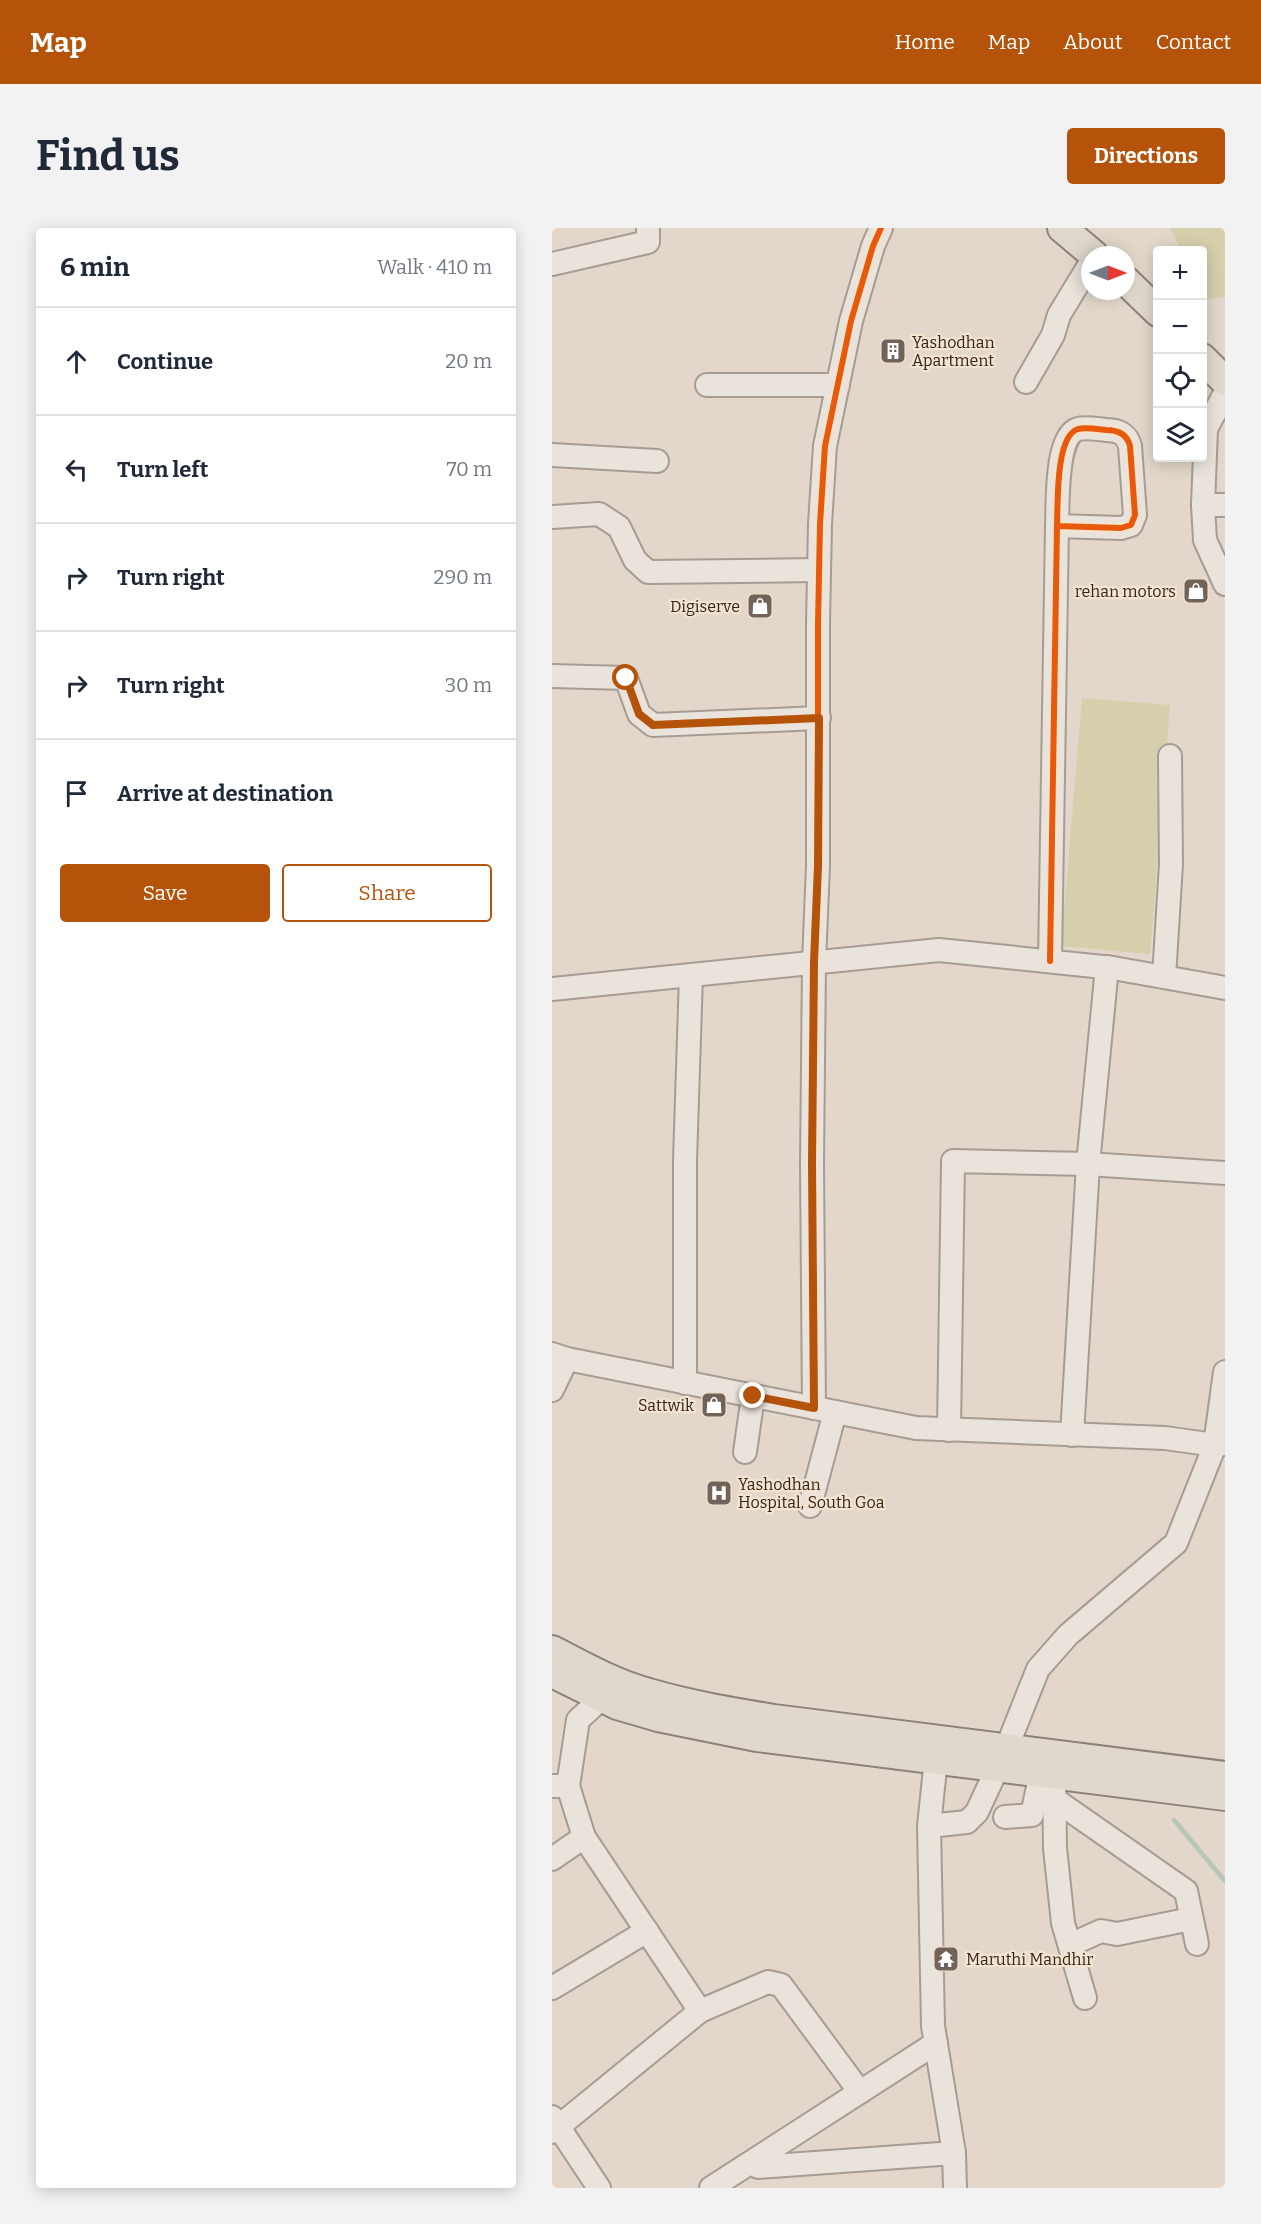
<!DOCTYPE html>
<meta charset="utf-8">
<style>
body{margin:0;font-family:Bitter,serif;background:#f2f2f3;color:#1f2937}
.controls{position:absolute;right:18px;top:18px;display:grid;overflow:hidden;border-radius:6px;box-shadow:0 3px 15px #0003}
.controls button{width:54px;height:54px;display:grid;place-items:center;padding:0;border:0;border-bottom:2px solid #e0e1e3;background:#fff;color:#1f2937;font:30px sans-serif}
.compass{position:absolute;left:529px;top:18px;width:54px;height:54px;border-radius:50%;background:#fff;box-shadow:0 3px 15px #0003;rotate:90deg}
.stop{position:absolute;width:18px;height:18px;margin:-14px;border:4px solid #b45309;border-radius:50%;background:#fff}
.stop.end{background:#b45309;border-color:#fff;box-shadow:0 2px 6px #0008}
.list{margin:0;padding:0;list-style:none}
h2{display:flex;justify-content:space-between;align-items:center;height:78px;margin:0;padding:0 24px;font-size:26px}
h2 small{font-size:20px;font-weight:400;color:#747a83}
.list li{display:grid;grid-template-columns:39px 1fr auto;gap:18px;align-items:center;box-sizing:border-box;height:108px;padding:0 24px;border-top:2px solid #e0e1e3}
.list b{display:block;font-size:22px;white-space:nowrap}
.list em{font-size:20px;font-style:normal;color:#747a83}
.actions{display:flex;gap:12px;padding:18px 24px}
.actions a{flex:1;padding:14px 0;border:2px solid #b45309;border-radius:6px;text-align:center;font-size:21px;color:#b45309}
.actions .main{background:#b45309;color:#fff}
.icon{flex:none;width:33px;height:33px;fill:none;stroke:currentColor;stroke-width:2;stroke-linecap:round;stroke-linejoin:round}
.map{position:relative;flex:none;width:673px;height:1960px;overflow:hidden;border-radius:6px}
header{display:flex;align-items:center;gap:36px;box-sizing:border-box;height:84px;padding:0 30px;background:#b45309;color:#fff}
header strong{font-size:28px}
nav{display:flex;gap:33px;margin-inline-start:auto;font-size:21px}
.intro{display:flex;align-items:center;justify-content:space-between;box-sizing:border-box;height:144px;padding:0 36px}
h1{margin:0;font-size:42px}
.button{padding:15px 27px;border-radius:6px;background:#b45309;color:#fff;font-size:21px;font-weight:700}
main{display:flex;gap:36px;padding:0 36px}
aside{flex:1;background:#fff;border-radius:6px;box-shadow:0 3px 15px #0003}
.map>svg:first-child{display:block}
.green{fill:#d5cfac}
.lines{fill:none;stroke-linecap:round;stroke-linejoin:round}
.stream{stroke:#b6c6b9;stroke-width:4.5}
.minor-casing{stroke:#a79c93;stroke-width:26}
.major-casing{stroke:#8c827a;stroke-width:32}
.minor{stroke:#eae3db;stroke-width:22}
.major{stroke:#e1d8cd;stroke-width:28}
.cycleway-casing{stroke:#f4e4cf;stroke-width:10}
.cycleway{stroke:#e8590c;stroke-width:6}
.route{stroke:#b45309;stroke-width:8}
.labels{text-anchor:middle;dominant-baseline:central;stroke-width:4.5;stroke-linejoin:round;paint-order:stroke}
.poi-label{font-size:16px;fill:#34241c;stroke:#f4e4cf;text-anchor:start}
</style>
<header>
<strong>Map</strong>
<nav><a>Home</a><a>Map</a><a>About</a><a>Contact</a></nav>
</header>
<div class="intro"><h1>Find us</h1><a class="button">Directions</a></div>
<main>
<aside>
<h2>6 min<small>Walk · 410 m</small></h2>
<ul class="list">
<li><svg class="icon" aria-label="ahead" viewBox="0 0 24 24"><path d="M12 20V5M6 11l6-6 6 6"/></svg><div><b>Continue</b></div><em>20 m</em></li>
<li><svg class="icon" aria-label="left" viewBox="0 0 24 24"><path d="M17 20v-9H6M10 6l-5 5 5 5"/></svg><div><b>Turn left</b></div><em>70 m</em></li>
<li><svg class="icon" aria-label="right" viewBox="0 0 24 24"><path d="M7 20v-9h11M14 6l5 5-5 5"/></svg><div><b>Turn right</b></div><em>290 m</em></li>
<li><svg class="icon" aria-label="right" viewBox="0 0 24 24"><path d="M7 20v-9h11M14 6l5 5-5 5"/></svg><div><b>Turn right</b></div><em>30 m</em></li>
<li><svg class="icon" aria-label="arrive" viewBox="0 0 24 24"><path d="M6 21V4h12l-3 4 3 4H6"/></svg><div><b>Arrive at destination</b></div></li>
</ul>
<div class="actions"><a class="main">Save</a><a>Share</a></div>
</aside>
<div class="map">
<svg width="673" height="1960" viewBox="0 0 673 1960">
<rect width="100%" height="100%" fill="#e2d7ca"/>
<g class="green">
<path d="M 618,0 L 673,0 L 673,69 L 654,71 L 651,64 L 650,22 L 629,22 Z"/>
<path d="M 530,470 L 618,477 L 598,726 L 509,718 Z"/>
</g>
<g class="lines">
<path class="stream" d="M 622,1592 L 673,1653"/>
<g class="minor-casing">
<g id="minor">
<path d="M 0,36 L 96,14 L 96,0"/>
<path d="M 474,154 L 501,107 L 507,87 L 538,36"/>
<path d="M 155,157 L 286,157"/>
<path d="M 673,165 L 654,201 L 651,277 L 653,312 L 673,356"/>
<path d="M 0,227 L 105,233"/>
<path d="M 651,277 L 673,277"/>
<path d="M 0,289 L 47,286 L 67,299 L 83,332 L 96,344 L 267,342"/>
<path d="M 0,448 L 74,450 L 87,486 L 101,497 L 267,490"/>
<path d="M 498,733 L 505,298 C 506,278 503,208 526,201 C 534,199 545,201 554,202 C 566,202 575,206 578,218 L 583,287 L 579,297 L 569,300 L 505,298"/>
<path d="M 612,749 L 619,636 L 618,528"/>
<path d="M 0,761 L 387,722 L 561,740 L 673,760"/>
<path d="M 0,1126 L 15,1131 L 364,1200 L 613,1210 L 663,1217 L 673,1216"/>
<path d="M 133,1155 L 133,933 L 139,747"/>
<path d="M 0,1162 L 15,1131"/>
<path d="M 262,1180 L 260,936 L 262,734 L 266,638 L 266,396 L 268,296 L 273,218 L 299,93 L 321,18 L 329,0"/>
<path d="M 397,1202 L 401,933 L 536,936 L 673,945"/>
<path d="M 520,1207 L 536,936 L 555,739"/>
<path d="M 193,1224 L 201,1168"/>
<path d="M 258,1278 L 283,1184"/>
<path d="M 384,1531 L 377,1598 L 381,1798 L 402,1925 L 403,1960"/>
<path d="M 502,1546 L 503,1620 L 511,1695 L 533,1770"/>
<path d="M 0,1558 L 16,1558 L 26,1492 L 50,1470"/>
<path d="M 16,1558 L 32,1609"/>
<path d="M 502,1571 L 634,1663 L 645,1716"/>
<path d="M 453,1589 L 480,1587 L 489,1545"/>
<path d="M 377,1598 L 415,1594 L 425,1584 L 455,1519 L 486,1441 L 516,1407 L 624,1315 L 663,1217 L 673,1144"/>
<path d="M 0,1631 L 32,1609 L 148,1783 L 216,1754 L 229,1757 L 308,1864"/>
<path d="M 518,1717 L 549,1703 L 565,1706 L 639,1691"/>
<path d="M 0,1760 L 95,1703"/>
<path d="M 0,1889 L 47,1960"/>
<path d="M 0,1904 L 148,1783"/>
<path d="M 206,1939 L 402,1925"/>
<path d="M 159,1960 L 384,1815"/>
</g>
</g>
<g class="major-casing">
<g id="major">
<path d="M 510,0 L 542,27"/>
<path d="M 574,53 L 606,84"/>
<path d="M 650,130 L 673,153"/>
<path d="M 0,1422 C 31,1438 63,1456 97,1465 C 138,1477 180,1484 222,1491 L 673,1548"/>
<path d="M 0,1445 L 65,1477 L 106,1489 L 205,1509 L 673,1568"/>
</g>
</g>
<use href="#minor" class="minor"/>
<use href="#major" class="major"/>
<g class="cycleway-casing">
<g id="cycleway">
<path d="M 498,733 L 505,298 C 506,278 503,208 526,201 C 534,199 545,201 554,202 C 566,202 575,206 578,218 L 583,287 L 579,297 L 569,300 L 505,298"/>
<path d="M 262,1180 L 260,936 L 262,734 L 266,638 L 266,396 L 268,296 L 273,218 L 299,93 L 321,18 L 329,0"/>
</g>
</g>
<use href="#cycleway" class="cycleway"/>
</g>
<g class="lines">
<path class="route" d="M 74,450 L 87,486 L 101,497 L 267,490 L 266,638 L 262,734 L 260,936 L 262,1180 L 201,1168"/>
</g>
<defs>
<g id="building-square" transform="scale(1.35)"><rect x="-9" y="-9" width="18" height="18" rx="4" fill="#716359" stroke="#f4e4cf"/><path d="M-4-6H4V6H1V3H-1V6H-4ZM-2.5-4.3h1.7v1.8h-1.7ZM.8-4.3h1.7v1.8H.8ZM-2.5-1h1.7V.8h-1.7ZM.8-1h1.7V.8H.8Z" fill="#fff"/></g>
<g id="shop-square" transform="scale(1.35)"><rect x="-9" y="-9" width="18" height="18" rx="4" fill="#716359" stroke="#f4e4cf"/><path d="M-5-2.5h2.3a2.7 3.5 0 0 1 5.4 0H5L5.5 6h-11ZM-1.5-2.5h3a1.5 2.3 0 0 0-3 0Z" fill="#fff"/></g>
<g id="hospital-square" transform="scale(1.35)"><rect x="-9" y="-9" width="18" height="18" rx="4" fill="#716359" stroke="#f4e4cf"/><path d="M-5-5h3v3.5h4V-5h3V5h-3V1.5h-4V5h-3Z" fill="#fff"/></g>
<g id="temple-square" transform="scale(1.35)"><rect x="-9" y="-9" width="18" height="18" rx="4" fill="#716359" stroke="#f4e4cf"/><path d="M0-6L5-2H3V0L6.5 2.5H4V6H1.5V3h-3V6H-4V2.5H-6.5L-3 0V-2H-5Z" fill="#fff"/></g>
</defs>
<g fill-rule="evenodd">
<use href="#building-square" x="341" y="123"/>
<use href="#shop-square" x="644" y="363"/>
<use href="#shop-square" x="208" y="378"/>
<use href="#shop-square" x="162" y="1177"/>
<use href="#hospital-square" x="167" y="1265"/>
<use href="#temple-square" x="394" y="1731"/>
</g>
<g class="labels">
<g class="poi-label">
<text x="360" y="114">Yashodhan<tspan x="360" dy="18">Apartment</tspan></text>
<text x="624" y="363" text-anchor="end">rehan motors</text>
<text x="188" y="378" text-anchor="end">Digiserve</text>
<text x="142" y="1177" text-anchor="end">Sattwik</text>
<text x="186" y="1256">Yashodhan<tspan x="186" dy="18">Hospital, South Goa</tspan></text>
<text x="414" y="1731">Maruthi Mandhir</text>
</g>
</g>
</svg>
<div class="controls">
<button>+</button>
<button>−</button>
<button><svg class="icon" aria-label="locate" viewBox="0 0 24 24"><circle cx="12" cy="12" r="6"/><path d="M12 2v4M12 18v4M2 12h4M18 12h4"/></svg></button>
<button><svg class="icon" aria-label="layers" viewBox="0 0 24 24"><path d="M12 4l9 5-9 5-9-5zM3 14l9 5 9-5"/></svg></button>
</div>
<svg class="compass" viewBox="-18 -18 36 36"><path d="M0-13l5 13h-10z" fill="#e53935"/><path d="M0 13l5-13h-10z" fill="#747a83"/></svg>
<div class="stop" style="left:74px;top:450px"></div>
<div class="stop end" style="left:201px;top:1168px"></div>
</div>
</main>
